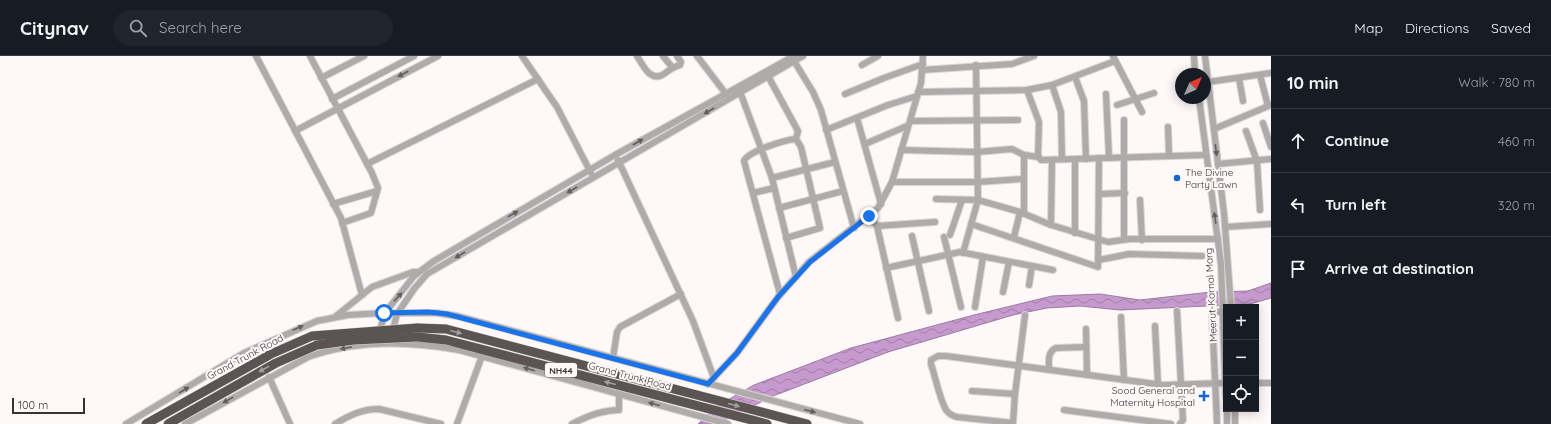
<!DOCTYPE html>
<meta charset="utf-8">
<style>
body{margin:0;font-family:Quicksand,sans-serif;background:#20242c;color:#f1f3f6}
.controls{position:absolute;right:12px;bottom:12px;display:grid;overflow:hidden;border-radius:0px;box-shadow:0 2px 10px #0003}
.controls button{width:36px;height:36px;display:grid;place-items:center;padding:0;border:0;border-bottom:1px solid #363941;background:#171b24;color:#f1f3f6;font:20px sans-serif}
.compass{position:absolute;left:1175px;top:12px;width:36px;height:36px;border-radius:50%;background:#171b24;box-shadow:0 2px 10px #0003;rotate:45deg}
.scale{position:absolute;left:12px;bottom:10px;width:73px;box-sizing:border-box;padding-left:4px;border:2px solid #373434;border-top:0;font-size:11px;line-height:14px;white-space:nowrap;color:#373434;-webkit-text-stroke:3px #fef8f9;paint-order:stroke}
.stop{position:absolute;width:12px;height:12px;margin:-9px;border:3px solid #1a73e8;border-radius:50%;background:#fff}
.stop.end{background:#1a73e8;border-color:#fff;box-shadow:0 1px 4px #0008}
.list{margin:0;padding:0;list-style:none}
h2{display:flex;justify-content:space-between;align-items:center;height:52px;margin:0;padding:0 16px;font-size:17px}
h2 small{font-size:13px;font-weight:400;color:#9ea1a6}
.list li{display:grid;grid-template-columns:26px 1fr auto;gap:12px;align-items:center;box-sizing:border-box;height:64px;padding:0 16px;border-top:1px solid #363941}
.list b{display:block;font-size:15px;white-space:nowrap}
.list em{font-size:13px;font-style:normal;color:#9ea1a6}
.icon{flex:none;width:22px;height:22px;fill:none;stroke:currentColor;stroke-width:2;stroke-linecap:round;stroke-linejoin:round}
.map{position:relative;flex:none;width:1271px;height:368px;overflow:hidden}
header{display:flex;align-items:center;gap:24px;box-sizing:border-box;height:56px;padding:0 20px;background:#171b24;border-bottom:1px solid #363941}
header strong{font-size:19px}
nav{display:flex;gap:22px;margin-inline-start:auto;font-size:14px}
.search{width:280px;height:36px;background:#20242c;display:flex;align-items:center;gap:10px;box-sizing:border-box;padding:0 14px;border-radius:22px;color:#9ea1a6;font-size:15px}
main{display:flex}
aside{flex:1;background:#171b24}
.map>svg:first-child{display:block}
.water{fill:url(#water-waves);stroke:#9b7ba0}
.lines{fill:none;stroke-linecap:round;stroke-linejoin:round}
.minor-casing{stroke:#dad5d6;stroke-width:8}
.highway-casing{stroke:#dad5d6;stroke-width:10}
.minor{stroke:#afabab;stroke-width:6}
.highway{stroke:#5b5453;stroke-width:9}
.highway-bridge-casing{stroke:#dad5d6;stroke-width:10;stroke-linecap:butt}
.highway-bridge{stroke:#5b5453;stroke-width:9}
.oneway{fill:#615e5e}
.oneway2{fill:#a49e9e}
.route{stroke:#1a73e8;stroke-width:5}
.poi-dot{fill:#1467d1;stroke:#fef8f9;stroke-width:1.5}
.labels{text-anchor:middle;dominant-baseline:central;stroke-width:4;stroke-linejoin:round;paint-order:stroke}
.shield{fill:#fef8f9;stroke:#736f6f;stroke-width:1}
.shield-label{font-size:9px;font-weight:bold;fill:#373434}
.poi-label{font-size:10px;fill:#373434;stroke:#fef8f9;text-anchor:start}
.street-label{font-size:10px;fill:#373434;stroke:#fef8f9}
</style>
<header>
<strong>Citynav</strong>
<div class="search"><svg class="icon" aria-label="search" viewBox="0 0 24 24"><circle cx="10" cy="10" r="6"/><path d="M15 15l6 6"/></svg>Search here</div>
<nav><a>Map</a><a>Directions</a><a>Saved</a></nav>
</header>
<main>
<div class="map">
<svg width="1271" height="368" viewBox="0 0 1271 368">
<defs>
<pattern id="water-waves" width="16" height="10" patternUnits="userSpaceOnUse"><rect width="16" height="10" fill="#c69ace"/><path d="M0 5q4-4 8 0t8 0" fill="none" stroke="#a27ea8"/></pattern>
</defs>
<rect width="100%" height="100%" fill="#fef8f9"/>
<path class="water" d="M 1271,227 L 1271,242 L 1250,248 L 1120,254 L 1080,250 L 1047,252 L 1013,259 L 888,296 L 773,340 L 717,368 L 698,368 L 717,350 L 754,329 L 851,292 L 974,259 L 1052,240 L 1100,238 L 1140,244 L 1211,236 L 1248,235 Z"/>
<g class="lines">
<g class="minor-casing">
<g id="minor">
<path d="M 256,0 L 341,162 L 362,239"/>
<path d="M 310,0 L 372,117 L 378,132 L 371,157 L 342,167"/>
<path d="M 522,0 L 557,51 L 591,117"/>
<path d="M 637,0 C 643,9 650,27 664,18 C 669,14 673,11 680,9 L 681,6 L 677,0"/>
<path d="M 663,0 L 672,11"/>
<path d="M 697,0 L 726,38"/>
<path d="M 1113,0 L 1142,56"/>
<path d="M 1194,0 L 1195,18"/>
<path d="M 1205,0 L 1224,157 L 1231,251"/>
<path d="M 794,5 L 813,36 L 821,54 L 854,172"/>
<path d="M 862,9 L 878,0"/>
<path d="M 922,14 L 1012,8 L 1034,0"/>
<path d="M 1260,19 L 1268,50"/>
<path d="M 768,20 L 798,75 L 796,83"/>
<path d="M 1075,21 L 1084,45 L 1086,103"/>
<path d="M 321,22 L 364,0"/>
<path d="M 1239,22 L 1243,45"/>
<path d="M 1208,26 L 1271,17"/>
<path d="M 1052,29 L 1061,56 L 1062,103"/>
<path d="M 739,33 L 772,122 L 796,221"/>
<path d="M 1027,34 L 1039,66 L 1038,100 L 1041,104 L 1206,99"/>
<path d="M 918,36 L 1027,34 L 1052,29 L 1115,5"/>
<path d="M 845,38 L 884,22 L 923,8"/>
<path d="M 1106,38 L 1109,102"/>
<path d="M 1199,42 L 1221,208 L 1226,340"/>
<path d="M 332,43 L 414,0"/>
<path d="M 1117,49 L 1154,37"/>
<path d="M 857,62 L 881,148"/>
<path d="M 1124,64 L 1124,183"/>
<path d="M 910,65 L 1018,64"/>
<path d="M 1263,67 L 1271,91"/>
<path d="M 1168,71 L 1169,100"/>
<path d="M 1214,73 L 1271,49"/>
<path d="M 826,74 L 888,49 L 917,40"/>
<path d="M 295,75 L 438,0"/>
<path d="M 1246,75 L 1257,105 L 1260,154"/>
<path d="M 865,88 L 907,70"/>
<path d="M 901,94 L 977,96 L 1012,93 L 1024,99 L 1039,101"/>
<path d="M 1024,99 L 1024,158"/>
<path d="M 1075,103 L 1075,177"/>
<path d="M 618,104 L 693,265 L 714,322"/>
<path d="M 367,108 L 538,23"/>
<path d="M 1218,108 L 1271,103"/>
<path d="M 772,122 L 835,106"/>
<path d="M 892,126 L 978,126 L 1023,123"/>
<path d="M 753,137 L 774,132"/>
<path d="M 1099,138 L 1125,137"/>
<path d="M 936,143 L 978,144 L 1020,156 L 1051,169 L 1108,186 L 1130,183 L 1218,183"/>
<path d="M 1140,144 L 1142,184"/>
<path d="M 333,148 L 377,135"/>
<path d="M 779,152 L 843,135"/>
<path d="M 869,160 L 877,170 L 898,262"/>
<path d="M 971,168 L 1098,211 L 1099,102"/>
<path d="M 1051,169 L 1052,104"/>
<path d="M 877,170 L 935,166"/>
<path d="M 1225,171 L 1271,168"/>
<path d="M 950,179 L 962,144"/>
<path d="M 912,180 L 929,255"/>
<path d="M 944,181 L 961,251"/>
<path d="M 1014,181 L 1020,156"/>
<path d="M 963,197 L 978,144 L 976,9"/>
<path d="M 1099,204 L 1129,198 L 1202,200"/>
<path d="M 886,212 L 960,196 L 1053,214"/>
<path d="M 1029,229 L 1032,210"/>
<path d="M 1003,236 L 1009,206"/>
<path d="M 780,238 L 744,105 C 748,95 785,84 796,83 L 801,91 L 820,172 L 786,182"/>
<path d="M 975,251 L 983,201"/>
<path d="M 1177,255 L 1183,364 L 1180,368"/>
<path d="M 336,260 L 372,231 L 413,216 L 418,216"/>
<path d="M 1121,261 L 1124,324"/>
<path d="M 1155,270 L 1158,328"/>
<path d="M 1086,273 L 1087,319"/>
<path d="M 379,277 L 385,257 L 414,220 L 434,205 L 615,99 L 794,0"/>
<path d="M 392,277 L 397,258 L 414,233 L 427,218 L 803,0"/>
<path d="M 613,302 L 617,276 L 620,271 L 681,238"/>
<path d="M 1049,314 C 1049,306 1047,296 1056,292 L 1085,291"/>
<path d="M 269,321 L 290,368"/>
<path d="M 1256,327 L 1271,327"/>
<path d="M 708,328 L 737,297 L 778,241 L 809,206 L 878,152 L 892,126 L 921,27 L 923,0"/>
<path d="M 972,335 L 1015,338"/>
<path d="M 1227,353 L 1227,368"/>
<path d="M 1235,353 L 1235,368"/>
<path d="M 1064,354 L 1171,368"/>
<path d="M 1013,367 L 957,361 C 953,360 949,358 946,354 C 939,341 936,323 931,308 L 931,304 L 938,300 L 946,300 L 1163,329 L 1226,327"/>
<path d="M 126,368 L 244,297 L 317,265 L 348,259 L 384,257 L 437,257 L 457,260 L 860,368"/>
<path d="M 185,368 L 308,301 C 355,284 410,285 459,294 L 728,368"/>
<path d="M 335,368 C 350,359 362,353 379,353 L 441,368"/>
<path d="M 457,368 L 482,300"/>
<path d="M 572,368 C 587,360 602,354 619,354 L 619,339"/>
<path d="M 1013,368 L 1015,338 L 1025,259"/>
<path d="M 1217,368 L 1212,260 L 1214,256 L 1223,256"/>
</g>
</g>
<g class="highway-casing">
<g id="highway">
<path d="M 417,272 L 446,273 L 807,368"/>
<path d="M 418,281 L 446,284 L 767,368"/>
</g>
</g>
<use href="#minor" class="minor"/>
<use href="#highway" class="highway"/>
<g class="highway-bridge-casing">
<g id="highway-bridge">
<path d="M 146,368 L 271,298 L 312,280 L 417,272"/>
<path d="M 168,368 L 276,307 L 317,289 L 354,284 L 418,281"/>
</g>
</g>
<use href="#highway-bridge" class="highway-bridge"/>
</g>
<defs><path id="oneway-solid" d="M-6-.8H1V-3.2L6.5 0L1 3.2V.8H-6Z"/></defs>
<g class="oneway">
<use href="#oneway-solid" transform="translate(403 18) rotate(152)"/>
<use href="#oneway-solid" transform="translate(709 55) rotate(150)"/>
<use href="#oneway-solid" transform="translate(638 86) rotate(-30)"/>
<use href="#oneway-solid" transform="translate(1216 94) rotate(83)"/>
<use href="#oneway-solid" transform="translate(572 134) rotate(150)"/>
<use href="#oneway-solid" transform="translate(513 158) rotate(-29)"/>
<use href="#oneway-solid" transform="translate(1215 162) rotate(-98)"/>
<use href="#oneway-solid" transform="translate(460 199) rotate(150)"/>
<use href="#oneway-solid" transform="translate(398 241) rotate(-47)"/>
<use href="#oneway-solid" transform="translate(298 272) rotate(-23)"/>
<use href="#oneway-solid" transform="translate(346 292) rotate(170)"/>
<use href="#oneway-solid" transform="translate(529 313) rotate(-164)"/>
<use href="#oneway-solid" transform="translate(184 334) rotate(-31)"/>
<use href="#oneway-solid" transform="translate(228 344) rotate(151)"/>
<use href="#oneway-solid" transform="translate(654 348) rotate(-165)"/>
<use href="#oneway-solid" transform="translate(810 355) rotate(15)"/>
</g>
<g class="oneway2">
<use href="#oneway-solid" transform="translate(456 276) rotate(15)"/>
<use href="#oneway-solid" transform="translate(264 313) rotate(151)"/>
<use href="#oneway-solid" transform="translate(610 327) rotate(-165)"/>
<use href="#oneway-solid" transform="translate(734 349) rotate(15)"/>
</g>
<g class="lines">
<path class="route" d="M 384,257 L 428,256 L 447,258 L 708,328 L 737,297 L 778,241 L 810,206 L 869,160"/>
</g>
<g class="poi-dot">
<circle cx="1177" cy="122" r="4"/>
<path d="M1202 334h4v4h4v4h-4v4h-4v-4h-4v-4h4z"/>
</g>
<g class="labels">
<rect class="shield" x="545" y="307" width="32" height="14" rx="3"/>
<g class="shield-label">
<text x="561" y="314">NH44</text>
</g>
<g class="poi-label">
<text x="1185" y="116">The Divine<tspan x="1185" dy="12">Party Lawn</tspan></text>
<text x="1195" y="334" text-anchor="end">Sood General and<tspan x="1195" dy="12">Maternity Hospital</tspan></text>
</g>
<g class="street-label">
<text transform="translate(1211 239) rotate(-93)">Meerut-Karnal Marg</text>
<text transform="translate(245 301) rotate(-28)">Grand Trunk Road</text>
<text transform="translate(630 320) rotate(15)">Grand Trunk Road</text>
</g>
</g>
</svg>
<div class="controls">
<button>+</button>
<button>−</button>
<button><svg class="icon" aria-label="locate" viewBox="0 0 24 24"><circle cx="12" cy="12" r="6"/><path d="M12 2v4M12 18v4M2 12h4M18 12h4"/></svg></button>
</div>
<svg class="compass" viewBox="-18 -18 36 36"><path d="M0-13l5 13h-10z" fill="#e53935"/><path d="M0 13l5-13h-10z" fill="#9ea1a6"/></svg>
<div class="scale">100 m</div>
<div class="stop" style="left:384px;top:257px"></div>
<div class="stop end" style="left:869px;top:160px"></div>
</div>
<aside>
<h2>10 min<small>Walk · 780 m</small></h2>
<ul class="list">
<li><svg class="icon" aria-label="ahead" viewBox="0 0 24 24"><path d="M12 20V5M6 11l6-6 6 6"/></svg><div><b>Continue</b></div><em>460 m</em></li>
<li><svg class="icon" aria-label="left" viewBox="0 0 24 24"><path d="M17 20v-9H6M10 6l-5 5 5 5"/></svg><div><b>Turn left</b></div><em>320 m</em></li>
<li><svg class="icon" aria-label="arrive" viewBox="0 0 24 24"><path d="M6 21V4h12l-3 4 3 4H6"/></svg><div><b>Arrive at destination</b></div></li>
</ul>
</aside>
</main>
